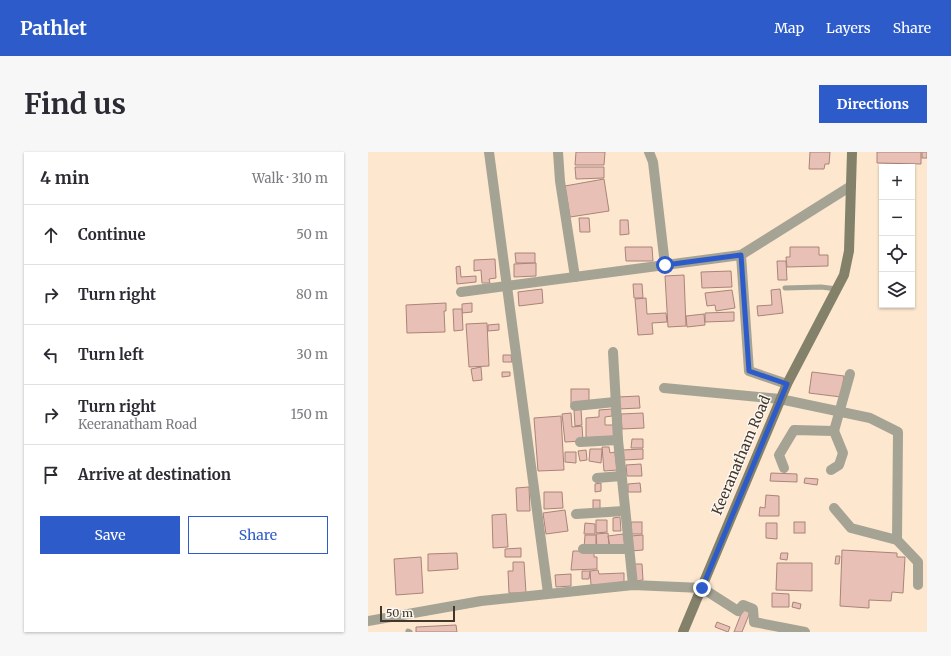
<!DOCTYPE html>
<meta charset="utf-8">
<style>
body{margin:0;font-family:Merriweather,serif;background:#f7f7f7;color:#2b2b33}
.controls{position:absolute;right:12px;top:12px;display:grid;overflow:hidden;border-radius:0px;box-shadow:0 1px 3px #0004}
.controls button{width:36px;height:36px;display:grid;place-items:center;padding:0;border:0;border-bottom:1px solid #e1e1e2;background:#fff;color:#2b2b33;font:20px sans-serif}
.scale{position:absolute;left:12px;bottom:10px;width:75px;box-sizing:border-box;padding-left:4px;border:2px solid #42372b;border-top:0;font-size:11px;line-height:14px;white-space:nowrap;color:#42372b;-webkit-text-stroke:3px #fdf7f1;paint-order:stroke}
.stop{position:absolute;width:12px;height:12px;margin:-9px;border:3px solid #2d5bca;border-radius:50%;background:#fff}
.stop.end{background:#2d5bca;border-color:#fff;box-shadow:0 1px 4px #0008}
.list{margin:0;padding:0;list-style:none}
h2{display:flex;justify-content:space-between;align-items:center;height:52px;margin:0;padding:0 16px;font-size:17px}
h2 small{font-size:13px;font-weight:400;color:#7c7c81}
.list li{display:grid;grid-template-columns:26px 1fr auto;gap:12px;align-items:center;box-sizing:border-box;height:60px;padding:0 16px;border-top:1px solid #e1e1e2}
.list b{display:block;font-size:15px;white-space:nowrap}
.list p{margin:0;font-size:13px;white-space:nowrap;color:#7c7c81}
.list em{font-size:13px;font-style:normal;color:#7c7c81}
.actions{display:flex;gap:8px;padding:12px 16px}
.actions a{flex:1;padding:9px 0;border:1px solid #2d5bca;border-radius:0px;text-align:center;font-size:14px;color:#2d5bca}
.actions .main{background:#2d5bca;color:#fff}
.icon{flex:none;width:22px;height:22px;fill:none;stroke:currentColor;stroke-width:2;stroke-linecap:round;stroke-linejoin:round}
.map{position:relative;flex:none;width:559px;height:480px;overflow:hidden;border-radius:0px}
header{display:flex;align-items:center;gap:24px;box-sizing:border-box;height:56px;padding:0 20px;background:#2d5bca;color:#fff}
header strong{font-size:19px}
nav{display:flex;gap:22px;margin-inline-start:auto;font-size:14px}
.intro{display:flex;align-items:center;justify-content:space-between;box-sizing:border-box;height:96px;padding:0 24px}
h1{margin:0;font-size:28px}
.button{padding:10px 18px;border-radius:0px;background:#2d5bca;color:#fff;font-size:14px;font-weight:700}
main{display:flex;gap:24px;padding:0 24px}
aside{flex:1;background:#fff;border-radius:0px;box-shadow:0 1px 3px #0004}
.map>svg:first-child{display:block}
.building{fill:#e9c0b5;stroke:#a98479}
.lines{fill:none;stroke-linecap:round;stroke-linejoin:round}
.lane{stroke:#a5a394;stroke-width:5}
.street{stroke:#a5a394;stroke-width:10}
.secondary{stroke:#83816a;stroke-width:10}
.route{stroke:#2d5bca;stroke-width:5}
.labels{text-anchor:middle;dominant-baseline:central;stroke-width:3;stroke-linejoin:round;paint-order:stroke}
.street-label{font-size:14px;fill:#42372b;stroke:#fdf7f1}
</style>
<header>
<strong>Pathlet</strong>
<nav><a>Map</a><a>Layers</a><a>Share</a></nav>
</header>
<div class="intro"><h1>Find us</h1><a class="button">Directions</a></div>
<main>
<aside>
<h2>4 min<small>Walk · 310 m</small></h2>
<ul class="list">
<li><svg class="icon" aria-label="ahead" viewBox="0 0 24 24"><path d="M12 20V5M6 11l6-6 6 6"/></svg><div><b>Continue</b></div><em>50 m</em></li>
<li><svg class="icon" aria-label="right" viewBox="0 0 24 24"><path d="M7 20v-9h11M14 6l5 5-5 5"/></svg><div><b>Turn right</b></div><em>80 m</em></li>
<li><svg class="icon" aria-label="left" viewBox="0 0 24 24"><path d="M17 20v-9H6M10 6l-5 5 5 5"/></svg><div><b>Turn left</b></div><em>30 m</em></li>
<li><svg class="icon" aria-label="right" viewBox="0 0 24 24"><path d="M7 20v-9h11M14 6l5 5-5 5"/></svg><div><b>Turn right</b><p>Keeranatham Road</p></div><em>150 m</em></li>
<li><svg class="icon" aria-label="arrive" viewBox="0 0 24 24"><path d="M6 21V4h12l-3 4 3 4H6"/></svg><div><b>Arrive at destination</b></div></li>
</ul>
<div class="actions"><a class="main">Save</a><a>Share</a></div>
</aside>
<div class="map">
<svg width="559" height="480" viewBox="0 0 559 480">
<rect width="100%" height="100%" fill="#fde7cf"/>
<g class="building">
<path d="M 208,0 L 237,0 L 236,13 L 207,13 Z"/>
<path d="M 442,0 L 462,0 L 461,12 L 457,12 L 456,17 L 441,17 Z"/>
<path d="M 509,0 L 553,0 L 553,12 L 509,11 Z"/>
<rect x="554" y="0" width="5" height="6"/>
<path d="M 207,15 L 236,15 L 236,26 L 208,27 Z"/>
<path d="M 236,27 L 241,59 L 202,65 L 197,34 Z"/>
<path d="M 211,66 L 221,66 L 222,80 L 212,80 Z"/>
<path d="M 252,68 L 260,68 L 261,82 L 252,83 Z"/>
<path d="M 257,95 L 284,95 L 285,109 L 258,109 Z"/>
<path d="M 422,95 L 451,95 L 451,103 L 460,103 L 460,114 L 419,115 L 418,105 L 422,105 Z"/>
<path d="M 147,101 L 167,101 L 167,111 L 148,111 Z"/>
<path d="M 127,107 L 128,126 L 121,127 L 122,131 L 114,131 L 113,118 L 106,119 L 106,108 Z"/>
<path d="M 409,109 L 418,109 L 419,128 L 410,128 Z"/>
<path d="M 168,111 L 168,124 L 146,125 L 146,112 Z"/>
<path d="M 92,114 L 93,125 L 108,124 L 108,130 L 89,132 L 88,115 Z"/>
<path d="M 363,119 L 364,135 L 334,136 L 333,120 Z"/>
<path d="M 316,123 L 318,174 L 300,175 L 297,124 Z"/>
<path d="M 265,132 L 274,132 L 275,146 L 266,146 Z"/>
<path d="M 174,137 L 175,151 L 151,154 L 150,140 Z"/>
<path d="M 412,137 L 415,161 L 390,164 L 389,154 L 404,153 L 403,138 Z"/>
<path d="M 364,138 L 367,156 L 348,159 L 347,153 L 339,154 L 337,141 Z"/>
<path d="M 278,146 L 279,162 L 298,161 L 299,170 L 284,171 L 285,182 L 270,183 L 267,147 Z"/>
<path d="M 78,151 L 78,159 L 76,159 L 77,180 L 39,181 L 38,153 Z"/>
<path d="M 104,151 L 104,160 L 94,161 L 94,152 Z"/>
<path d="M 85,157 L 94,157 L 95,178 L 86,179 Z"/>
<path d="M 366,160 L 366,169 L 337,170 L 337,161 Z"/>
<path d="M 336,162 L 337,173 L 319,175 L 318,164 Z"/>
<path d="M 119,171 L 121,214 L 101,215 L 98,172 Z"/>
<path d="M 131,172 L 131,178 L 120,179 L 120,173 Z"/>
<path d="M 135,203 L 143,203 L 144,210 L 135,210 Z"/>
<path d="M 113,215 L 114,228 L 105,229 L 103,217 Z"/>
<path d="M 134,220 L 142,220 L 142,224 L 134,225 Z"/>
<path d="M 444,220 L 476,224 L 473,245 L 441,241 Z"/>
<rect x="203" y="237" width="18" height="15"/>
<path d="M 271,244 L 272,256 L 250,257 L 250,245 Z"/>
<path d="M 213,257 L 214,273 L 207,274 L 206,258 Z"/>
<path d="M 244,257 L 244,264 L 237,265 L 237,273 L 247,273 L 248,286 L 218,287 L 218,266 L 231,265 L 231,258 Z"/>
<path d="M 203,261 L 204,275 L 214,274 L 215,289 L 197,290 L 194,262 Z"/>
<path d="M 275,261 L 276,276 L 254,277 L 253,262 Z"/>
<path d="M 193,264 L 196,318 L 170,319 L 166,266 Z"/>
<path d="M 264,287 L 275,287 L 275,296 L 263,296 Z"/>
<path d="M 234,295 L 241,295 L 242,301 L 247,300 L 249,318 L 236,319 Z"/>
<path d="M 222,297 L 234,297 L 233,311 L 221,309 Z"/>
<path d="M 275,297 L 275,307 L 256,308 L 255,298 Z"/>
<path d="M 218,298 L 219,308 L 212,309 L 210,299 Z"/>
<path d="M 197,300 L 208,300 L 208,311 L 197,310 Z"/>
<path d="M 273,312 L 274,324 L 259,324 L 258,313 Z"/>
<path d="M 403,321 L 429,322 L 429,330 L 402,329 Z"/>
<path d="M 437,326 L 450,327 L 449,333 L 436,331 Z"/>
<path d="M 233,331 L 233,339 L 227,340 L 227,332 Z"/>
<path d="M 272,331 L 273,340 L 260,340 L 260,332 Z"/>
<path d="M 161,335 L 162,359 L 149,359 L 148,336 Z"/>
<path d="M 176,340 L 194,340 L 195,356 L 176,357 Z"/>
<path d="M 398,343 L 411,344 L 411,364 L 391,364 L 392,355 L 397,356 Z"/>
<rect x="225" y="348" width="7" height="12"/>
<path d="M 197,358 L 200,379 L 178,382 L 175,361 Z"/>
<path d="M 138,362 L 140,395 L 125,396 L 124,363 Z"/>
<path d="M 252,365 L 253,379 L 245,379 L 245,366 Z"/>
<path d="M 228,368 L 239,368 L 239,380 L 228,381 Z"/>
<rect x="263" y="370" width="11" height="12"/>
<rect x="426" y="370" width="11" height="11"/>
<path d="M 217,371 L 227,372 L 227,382 L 216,382 Z"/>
<path d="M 398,371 L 409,371 L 409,387 L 398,386 Z"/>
<path d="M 240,381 L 241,394 L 229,396 L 228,382 Z"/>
<path d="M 255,382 L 257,393 L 242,395 L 240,384 Z"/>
<path d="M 217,383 L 228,383 L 228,397 L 216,396 Z"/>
<path d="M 275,383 L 275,398 L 263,399 L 263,384 Z"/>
<path d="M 153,396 L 153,405 L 137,405 L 137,397 Z"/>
<path d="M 474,398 L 529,401 L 529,405 L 537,405 L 535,441 L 524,440 L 523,449 L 501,448 L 501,456 L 472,454 Z"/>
<path d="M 205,399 L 226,399 L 226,405 L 229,405 L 229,417 L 203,418 Z"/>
<path d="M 89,401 L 90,417 L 60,419 L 60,402 Z"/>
<path d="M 413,401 L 420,401 L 419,408 L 412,407 Z"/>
<path d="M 468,404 L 472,404 L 471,412 L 467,412 Z"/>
<path d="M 53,405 L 55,441 L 28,443 L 26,407 Z"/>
<path d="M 145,410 L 156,410 L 158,441 L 141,441 L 140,419 L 145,419 Z"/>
<path d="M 409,411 L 444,411 L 444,439 L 408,438 Z"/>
<path d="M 266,412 L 274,412 L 275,428 L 267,429 Z"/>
<path d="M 230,418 L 231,422 L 256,421 L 256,432 L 223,433 L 222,419 Z"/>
<path d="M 214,419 L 222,419 L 221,427 L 214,427 Z"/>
<path d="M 203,422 L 203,434 L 188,435 L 187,423 Z"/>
<path d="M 404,441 L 421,442 L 421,455 L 404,455 Z"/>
<path d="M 425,450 L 433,452 L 432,457 L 424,455 Z"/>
<path d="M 375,457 L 382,460 L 374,480 L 366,480 Z"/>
<path d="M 349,470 L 362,475 L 360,480 L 347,475 Z"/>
<path d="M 88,473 L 89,480 L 48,480 L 48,475 Z"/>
</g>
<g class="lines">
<g class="lane">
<path d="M 417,136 L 453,135 L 469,137"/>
<path d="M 40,479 L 42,480"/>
</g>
<g class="street">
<path d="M 121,0 L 180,441"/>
<path d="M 190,0 L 192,29 L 207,125"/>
<path d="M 281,0 L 285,10 L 297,113"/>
<path d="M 373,103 L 483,34"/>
<path d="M 93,140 L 373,103 L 381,219 L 419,232"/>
<path d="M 245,200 L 250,288 L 265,433"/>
<path d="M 296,236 L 412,247 L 502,266 L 530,280 L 529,388"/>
<path d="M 207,254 L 247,250"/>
<path d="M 212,290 L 250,288"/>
<path d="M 416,316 L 411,303 L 426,278 L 466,279 L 482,222"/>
<path d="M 463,318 L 471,313 L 475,301 L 466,279"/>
<path d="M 229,326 L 253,324"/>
<path d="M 466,356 L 483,376 L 529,388 L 550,410 L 550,433"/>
<path d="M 208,362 L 256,359"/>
<path d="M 215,397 L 260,397"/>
<path d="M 0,469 L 113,449 L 265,433 L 334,436 L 370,459 L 375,453 L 385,457 L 386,470 L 437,480"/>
</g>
<path class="secondary" d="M 315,480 L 419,232 L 476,123 L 481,99 L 484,0"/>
</g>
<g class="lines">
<path class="route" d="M 297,113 L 373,103 L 381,219 L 419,232 L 334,436"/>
</g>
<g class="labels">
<g class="street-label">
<text transform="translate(373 303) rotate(-67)">Keeranatham Road</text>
</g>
</g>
</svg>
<div class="controls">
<button>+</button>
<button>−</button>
<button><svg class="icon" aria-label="locate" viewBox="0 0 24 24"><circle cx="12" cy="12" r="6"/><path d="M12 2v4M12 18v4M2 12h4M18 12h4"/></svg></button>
<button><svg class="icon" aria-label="layers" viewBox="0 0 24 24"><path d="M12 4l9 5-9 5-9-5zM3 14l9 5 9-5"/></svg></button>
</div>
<div class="scale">50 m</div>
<div class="stop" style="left:297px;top:113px"></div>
<div class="stop end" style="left:334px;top:436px"></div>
</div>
</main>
